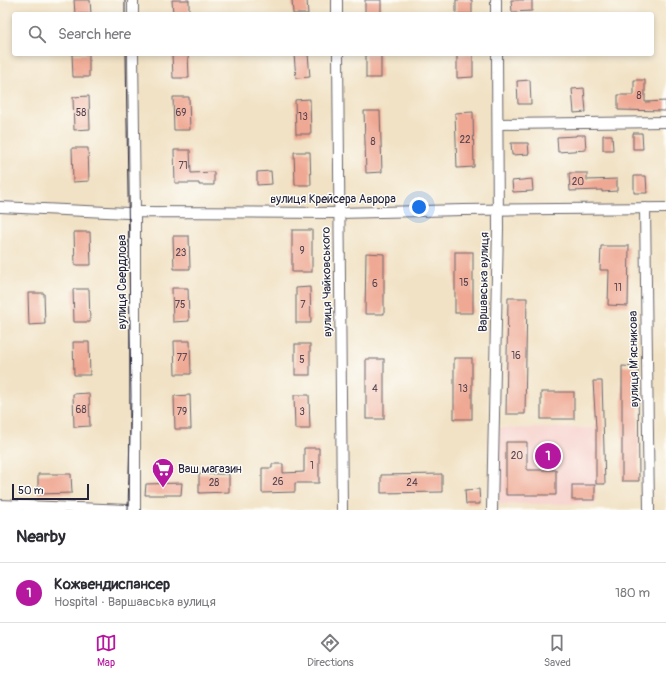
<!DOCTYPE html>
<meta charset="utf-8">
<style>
body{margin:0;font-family:Pangolin,sans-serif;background:#f2f2f3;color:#2b2b33}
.scale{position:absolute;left:12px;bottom:10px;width:77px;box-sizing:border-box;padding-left:4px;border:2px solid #22223b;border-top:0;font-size:11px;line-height:14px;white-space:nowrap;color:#22223b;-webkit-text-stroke:3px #fdfcf7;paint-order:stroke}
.you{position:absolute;left:419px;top:207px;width:14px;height:14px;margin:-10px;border:3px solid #fff;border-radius:50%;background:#1a73e8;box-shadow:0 0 0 6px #1a73e833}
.badge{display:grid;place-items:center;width:26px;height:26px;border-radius:50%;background:#b5179e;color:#fff;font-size:13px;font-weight:700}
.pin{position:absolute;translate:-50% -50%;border:2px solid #fff;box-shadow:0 1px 4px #0006}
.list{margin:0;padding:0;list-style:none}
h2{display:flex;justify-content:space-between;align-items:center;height:52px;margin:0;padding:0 16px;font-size:17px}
h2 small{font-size:13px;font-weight:400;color:#7c7c81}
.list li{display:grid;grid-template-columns:26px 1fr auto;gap:12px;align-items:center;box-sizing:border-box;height:60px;padding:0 16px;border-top:1px solid #e1e1e2}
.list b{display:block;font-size:15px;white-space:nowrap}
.list p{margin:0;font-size:13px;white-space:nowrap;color:#7c7c81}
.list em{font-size:13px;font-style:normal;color:#7c7c81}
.icon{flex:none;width:22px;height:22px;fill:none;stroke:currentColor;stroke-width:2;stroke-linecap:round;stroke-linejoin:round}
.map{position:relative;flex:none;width:666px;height:510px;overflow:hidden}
.search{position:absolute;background:#fff;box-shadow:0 2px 6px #0003;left:12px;right:12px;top:12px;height:44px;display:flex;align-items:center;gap:10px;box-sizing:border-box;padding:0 14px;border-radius:4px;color:#7c7c81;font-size:15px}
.sheet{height:112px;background:#fff}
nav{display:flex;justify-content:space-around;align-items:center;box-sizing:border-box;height:56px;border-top:1px solid #e1e1e2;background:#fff;font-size:11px;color:#7c7c81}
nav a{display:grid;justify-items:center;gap:2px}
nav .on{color:#b5179e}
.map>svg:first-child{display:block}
.built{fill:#f7d0cb}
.building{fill:#efa893}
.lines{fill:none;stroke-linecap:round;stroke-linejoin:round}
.minor-casing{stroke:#6a656b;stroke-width:12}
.minor{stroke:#fff;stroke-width:10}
.tram{stroke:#22223b;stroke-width:1}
.labels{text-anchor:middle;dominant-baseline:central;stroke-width:3;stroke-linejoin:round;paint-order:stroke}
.number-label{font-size:10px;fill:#554451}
.street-label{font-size:12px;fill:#22223b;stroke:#fdfcf7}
.poi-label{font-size:12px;fill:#22223b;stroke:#fdfcf7;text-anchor:start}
</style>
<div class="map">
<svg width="666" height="510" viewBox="0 0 666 510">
<rect width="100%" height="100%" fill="#fdfcf7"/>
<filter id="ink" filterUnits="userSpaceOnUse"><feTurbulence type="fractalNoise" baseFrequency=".025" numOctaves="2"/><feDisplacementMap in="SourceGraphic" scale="8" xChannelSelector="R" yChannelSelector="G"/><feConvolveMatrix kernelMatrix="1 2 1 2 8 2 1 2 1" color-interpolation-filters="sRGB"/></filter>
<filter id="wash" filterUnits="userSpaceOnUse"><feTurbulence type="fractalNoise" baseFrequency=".012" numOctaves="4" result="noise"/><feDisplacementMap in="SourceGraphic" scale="16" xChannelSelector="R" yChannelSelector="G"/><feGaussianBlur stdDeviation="0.9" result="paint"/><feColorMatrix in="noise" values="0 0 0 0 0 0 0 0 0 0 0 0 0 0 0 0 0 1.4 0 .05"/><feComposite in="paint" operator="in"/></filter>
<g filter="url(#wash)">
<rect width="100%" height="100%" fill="#f1e2c5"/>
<rect class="built" x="499" y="428" width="97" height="76"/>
<g id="blocks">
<g class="building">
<path d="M 74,0 L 90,0 L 91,14 L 75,14 Z"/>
<path d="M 172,0 L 189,0 L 189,14 L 173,14 Z"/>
<path d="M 292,0 L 307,0 L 308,14 L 293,14 Z"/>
<rect x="365" y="0" width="16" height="14"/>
<rect x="456" y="0" width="16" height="14"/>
<path d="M 511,0 L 532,0 L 532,11 L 512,12 Z"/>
<path d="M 72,54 L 89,54 L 89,77 L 73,77 Z"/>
<path d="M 172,54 L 188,54 L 189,78 L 173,78 Z"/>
<path d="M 294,54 L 308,54 L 310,77 L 296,78 Z"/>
<rect x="366" y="54" width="15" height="24"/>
<path d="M 457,54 L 473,54 L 473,77 L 457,78 Z"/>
<path d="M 530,80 L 531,104 L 518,104 L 517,81 Z"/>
<path d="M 634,80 L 645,80 L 645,102 L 666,101 L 666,111 L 618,110 L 618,95 L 634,95 Z"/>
<path d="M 584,88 L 586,112 L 574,113 L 572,89 Z"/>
<path d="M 89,96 L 90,129 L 74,130 L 73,97 Z"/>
<path d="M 173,97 L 189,97 L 190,130 L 174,130 Z"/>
<path d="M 310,99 L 311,134 L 296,134 L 295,100 Z"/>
<path d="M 364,111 L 380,111 L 382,172 L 366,173 Z"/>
<path d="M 473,112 L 474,167 L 457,168 L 455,113 Z"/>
<path d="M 633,133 L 642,133 L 643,149 L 633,149 Z"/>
<path d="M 576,135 L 585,135 L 586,150 L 558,152 L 557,137 L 576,136 Z"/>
<path d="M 603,135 L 612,135 L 613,150 L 603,150 Z"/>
<path d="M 511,143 L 528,143 L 529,154 L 512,155 Z"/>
<path d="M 72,148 L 88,148 L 89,181 L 73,182 Z"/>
<path d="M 174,150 L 190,150 L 191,173 L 214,172 L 214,185 L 199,185 L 199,183 L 175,183 Z"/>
<path d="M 294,152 L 310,152 L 311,185 L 295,185 Z"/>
<path d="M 271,171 L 272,184 L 257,185 L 257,172 Z"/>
<path d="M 569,173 L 587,173 L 587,180 L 617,179 L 617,191 L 602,192 L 602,190 L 570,191 Z"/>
<path d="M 634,176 L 646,176 L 647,193 L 634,193 Z"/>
<path d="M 532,179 L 533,191 L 513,192 L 512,181 Z"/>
<rect x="292" y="230" width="20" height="42"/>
<path d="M 74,232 L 90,232 L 91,265 L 75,265 Z"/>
<path d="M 173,236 L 189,236 L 190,269 L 174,269 Z"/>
<path d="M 601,246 L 629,246 L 628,306 L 608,305 L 609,270 L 600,270 Z"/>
<rect x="455" y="252" width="18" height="61"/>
<path d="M 366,253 L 384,254 L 384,314 L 365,314 Z"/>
<path d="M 310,287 L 311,323 L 296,323 L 296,288 Z"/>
<path d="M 172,288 L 188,288 L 189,321 L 173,322 Z"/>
<path d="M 73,289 L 89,289 L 90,322 L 74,322 Z"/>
<path d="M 28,293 L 44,293 L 45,324 L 29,325 Z"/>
<path d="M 508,298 L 527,298 L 525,414 L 506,414 Z"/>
<path d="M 174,341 L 190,341 L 191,374 L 175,374 Z"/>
<path d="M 73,342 L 89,342 L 90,375 L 74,375 Z"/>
<rect x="295" y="344" width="15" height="31"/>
<rect x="454" y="358" width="18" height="61"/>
<rect x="366" y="359" width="18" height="60"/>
<path d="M 622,366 L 638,367 L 639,481 L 622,481 Z"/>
<path d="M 593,381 L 602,381 L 605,484 L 596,484 L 596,428 Z"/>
<rect x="541" y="392" width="33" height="27"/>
<path d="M 89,393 L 90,426 L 74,427 L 73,394 Z"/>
<path d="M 190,395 L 191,429 L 175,429 L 174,396 Z"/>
<path d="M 294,395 L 309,395 L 310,429 L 295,429 Z"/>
<path d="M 506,442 L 527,442 L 527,470 L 556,470 L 556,495 L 506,495 Z"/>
<path d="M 304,448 L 319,448 L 319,483 L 295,483 L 295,492 L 262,493 L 262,468 L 272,468 L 272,464 L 283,464 L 283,473 L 304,472 Z"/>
<path d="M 38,474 L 71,474 L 72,493 L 38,494 Z"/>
<path d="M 199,474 L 229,474 L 229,492 L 199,493 Z"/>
<path d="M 442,474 L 442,492 L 381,493 L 381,475 Z"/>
<path d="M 182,483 L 181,495 L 145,495 L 146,484 Z"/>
<rect x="572" y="485" width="23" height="15"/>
<path d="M 479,489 L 480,504 L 466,504 L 465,490 Z"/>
</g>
</g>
</g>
<g filter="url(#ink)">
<use href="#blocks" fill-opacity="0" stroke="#6a656b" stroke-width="1"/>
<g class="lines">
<g class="minor-casing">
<g id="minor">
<path d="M 133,0 L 133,14"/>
<path d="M 337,0 L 337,14"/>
<path d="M 496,0 L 496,14"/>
<path d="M 133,54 L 135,212 L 135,510"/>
<path d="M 338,54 L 342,510"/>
<path d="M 498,124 L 666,122"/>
<path d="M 0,207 L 128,213 L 135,212 L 339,213 L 463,210 L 666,208"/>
<path d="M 645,208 L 649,510"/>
<path d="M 0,505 L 128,510"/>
<path d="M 492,510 L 498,228 L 497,54"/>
</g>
</g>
<use href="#minor" class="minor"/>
<g class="tram">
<path d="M 125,0 L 125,14"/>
<path d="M 126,54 L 131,397 L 128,510"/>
</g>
</g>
</g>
<defs>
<g id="supermarket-pin" transform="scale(1.15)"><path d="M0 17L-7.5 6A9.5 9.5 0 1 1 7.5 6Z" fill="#b5179e" stroke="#fdfcf7"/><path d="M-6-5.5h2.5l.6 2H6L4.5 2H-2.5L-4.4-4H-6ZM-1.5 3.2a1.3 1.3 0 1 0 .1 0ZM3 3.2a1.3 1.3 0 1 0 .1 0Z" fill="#fff"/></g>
</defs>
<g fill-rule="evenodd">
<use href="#supermarket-pin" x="163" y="469"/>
</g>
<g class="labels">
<g class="number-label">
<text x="639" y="96">8</text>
<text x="81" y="113">58</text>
<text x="181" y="113">69</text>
<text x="303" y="117">13</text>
<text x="465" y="140">22</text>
<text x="373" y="142">8</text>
<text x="183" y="166">71</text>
<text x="578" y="182">20</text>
<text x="302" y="251">9</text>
<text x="181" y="253">23</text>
<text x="464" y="283">15</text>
<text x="375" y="284">6</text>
<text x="618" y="288">11</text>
<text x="180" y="305">75</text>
<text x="303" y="305">7</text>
<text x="516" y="356">16</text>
<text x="182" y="358">77</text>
<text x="302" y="360">5</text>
<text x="375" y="389">4</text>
<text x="463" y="389">13</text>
<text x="81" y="410">68</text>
<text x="182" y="412">79</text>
<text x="302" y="412">3</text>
<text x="517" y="456">20</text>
<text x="312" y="466">1</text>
<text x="278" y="482">26</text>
<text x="214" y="483">28</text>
<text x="412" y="483">24</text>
</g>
<g class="street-label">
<text x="333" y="199">вулиця Крейсера Аврора</text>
<text transform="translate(122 282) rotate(-90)">вулиця Свердлова</text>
<text transform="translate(327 282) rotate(-91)">вулиця Чайковського</text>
<text transform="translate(484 282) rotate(-89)">Варшавська вулиця</text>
<text transform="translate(634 359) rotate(-91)">вулиця М'ясникова</text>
</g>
<g class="poi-label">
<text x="178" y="469">Ваш магазин</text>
</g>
</g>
</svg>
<div class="scale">50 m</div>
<div class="you"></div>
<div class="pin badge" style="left:548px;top:456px">1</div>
<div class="search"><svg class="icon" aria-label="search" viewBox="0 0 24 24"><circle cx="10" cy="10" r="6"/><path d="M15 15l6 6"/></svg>Search here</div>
</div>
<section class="sheet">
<h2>Nearby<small></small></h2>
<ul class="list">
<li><span class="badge">1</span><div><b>Кожвендиспансер</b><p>Hospital · Варшавська вулиця</p></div><em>180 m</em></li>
</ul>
</section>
<nav>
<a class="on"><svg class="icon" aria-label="map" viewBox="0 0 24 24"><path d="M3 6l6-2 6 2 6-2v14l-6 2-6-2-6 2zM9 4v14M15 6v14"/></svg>Map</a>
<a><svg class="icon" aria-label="directions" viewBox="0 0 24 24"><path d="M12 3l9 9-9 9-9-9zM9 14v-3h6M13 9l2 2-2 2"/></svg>Directions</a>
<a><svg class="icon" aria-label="saved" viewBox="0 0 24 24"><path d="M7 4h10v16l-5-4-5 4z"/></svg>Saved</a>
</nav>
